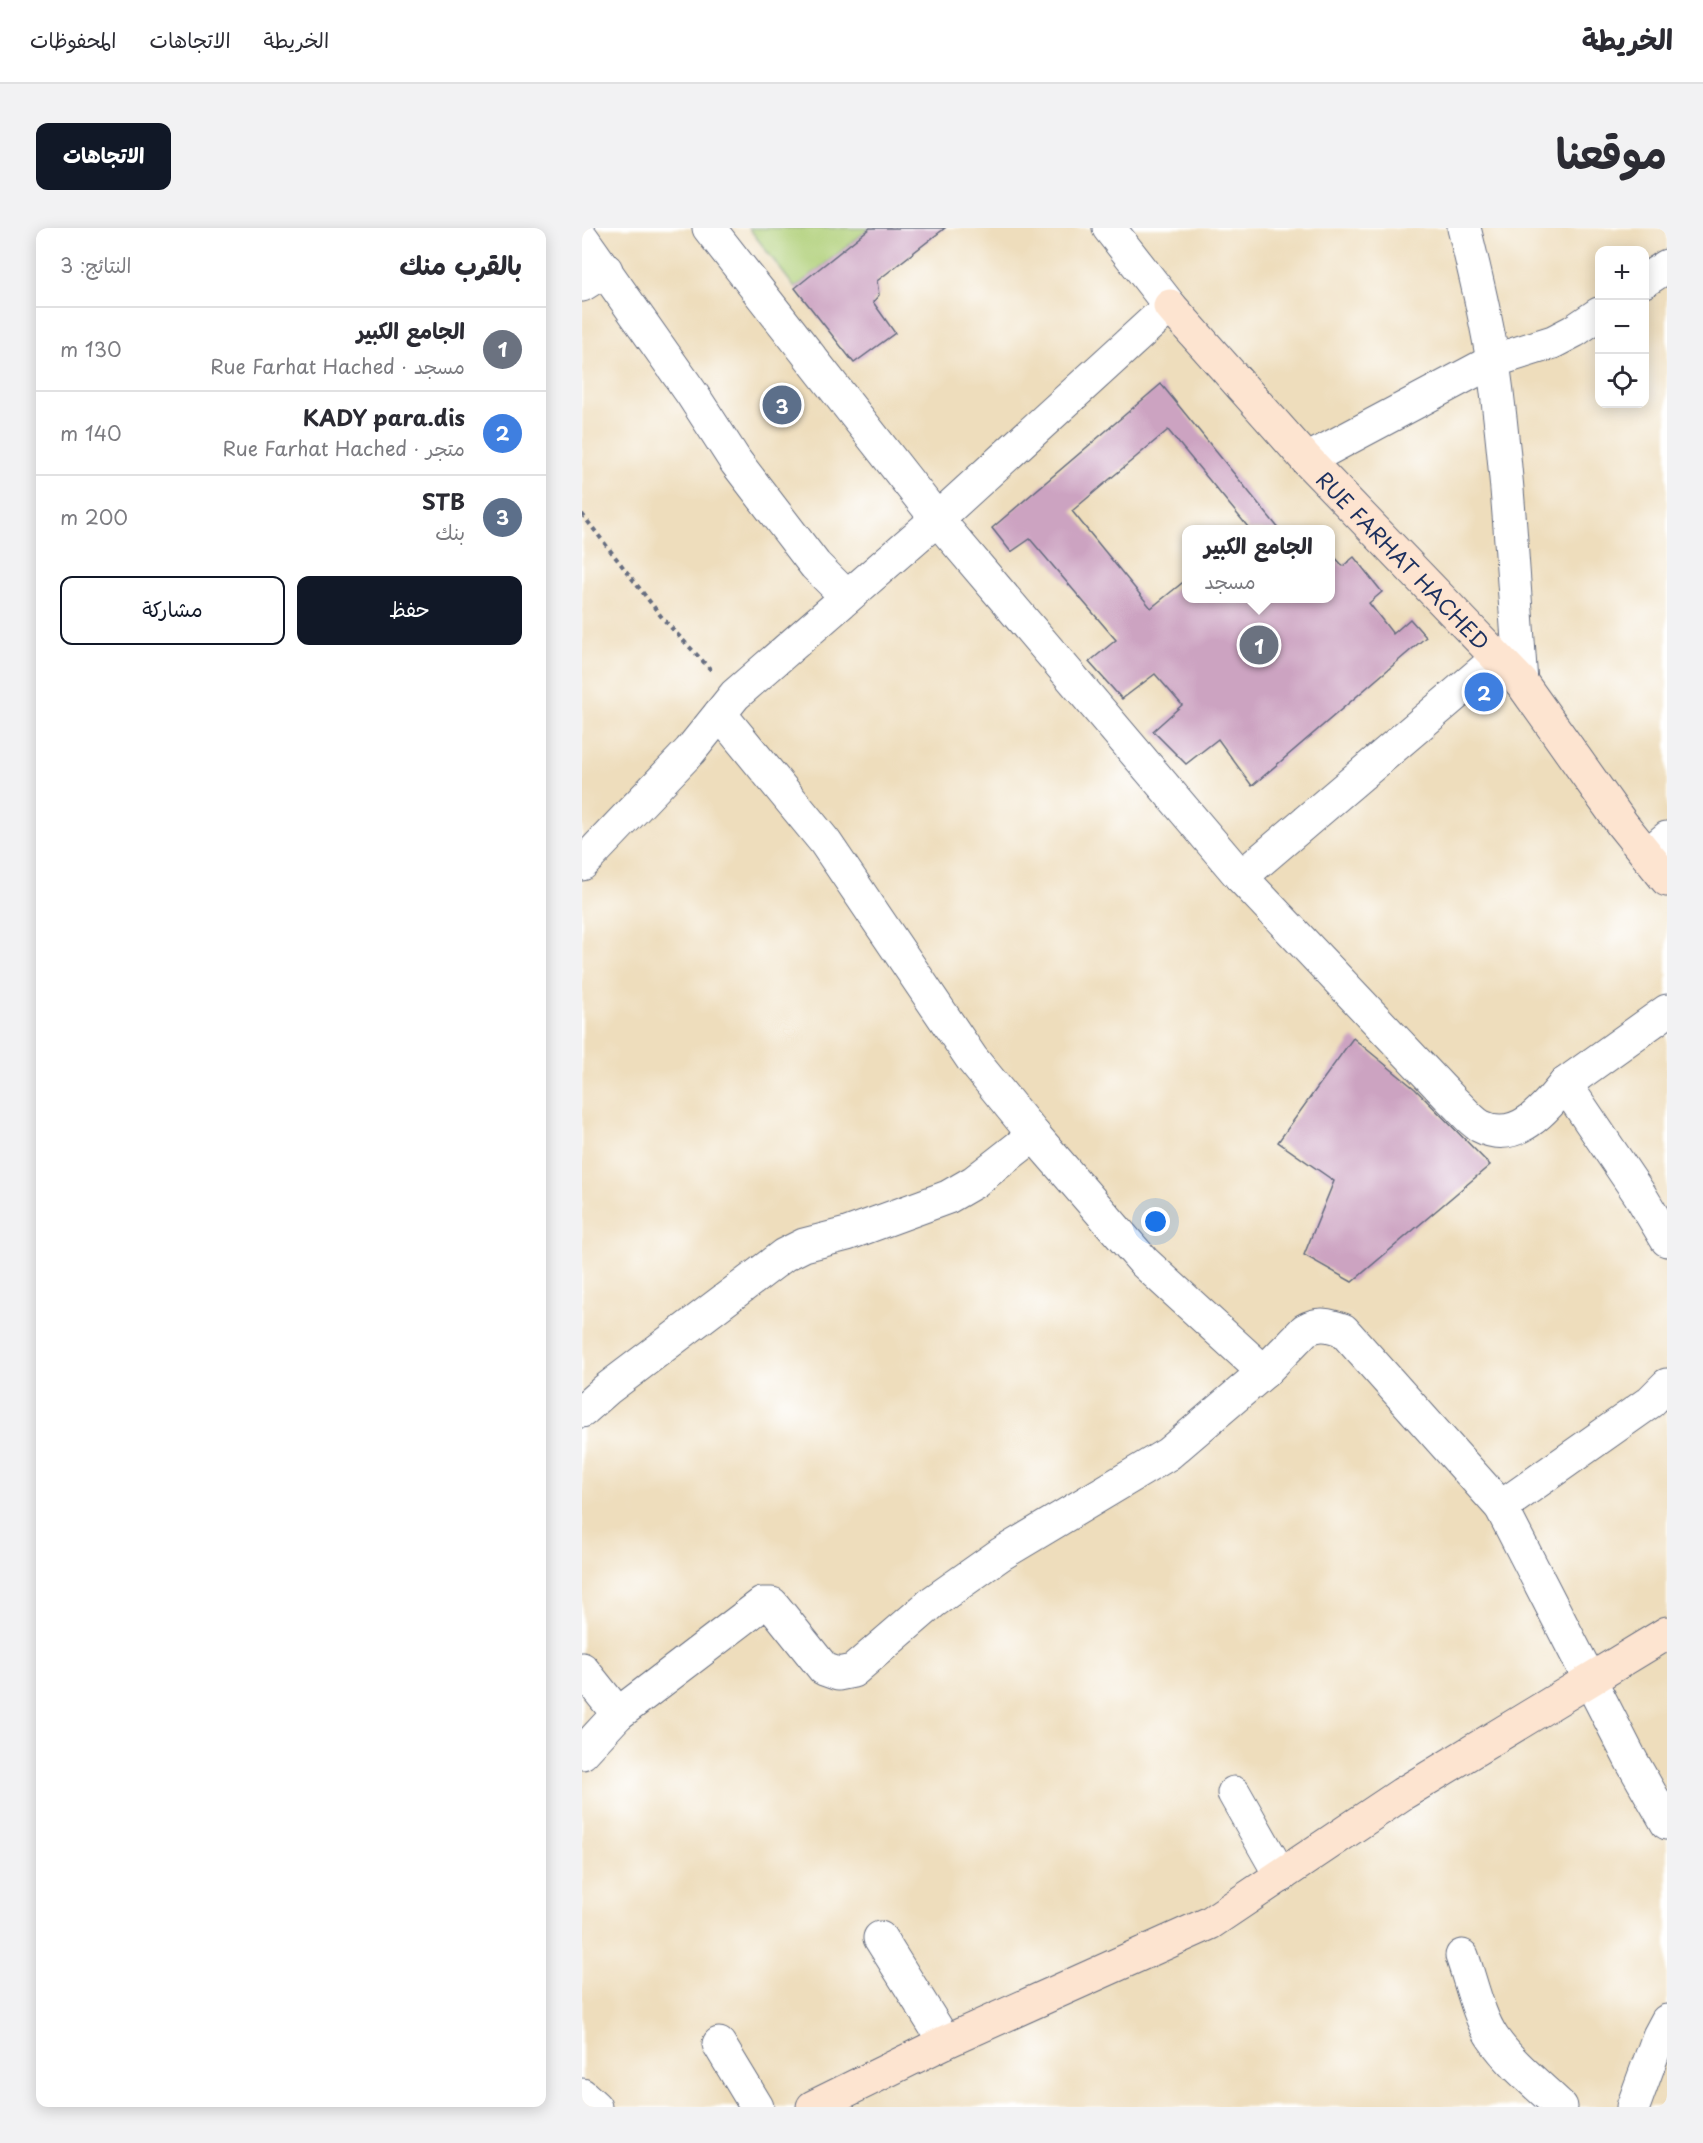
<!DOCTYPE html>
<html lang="ar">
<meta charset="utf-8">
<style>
body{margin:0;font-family:"Playpen Sans","Playpen Sans Arabic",sans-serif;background:#f2f2f3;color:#2b2b33;direction:rtl}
.controls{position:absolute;right:18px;top:18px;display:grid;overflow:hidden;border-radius:12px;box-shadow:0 3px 15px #0003}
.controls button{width:54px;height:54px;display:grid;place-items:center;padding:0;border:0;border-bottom:2px solid #e1e1e2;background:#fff;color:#2b2b33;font:30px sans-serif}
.you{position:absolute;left:574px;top:994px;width:21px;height:21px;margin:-15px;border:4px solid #fff;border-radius:50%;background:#1a73e8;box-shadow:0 0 0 9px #1a73e833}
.badge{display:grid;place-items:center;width:39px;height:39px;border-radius:50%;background:#111827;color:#fff;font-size:20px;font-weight:700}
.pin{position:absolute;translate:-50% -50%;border:3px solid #fff;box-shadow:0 2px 6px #0006}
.popup{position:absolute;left:600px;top:297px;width:153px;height:78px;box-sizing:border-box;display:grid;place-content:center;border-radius:12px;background:#fff;filter:drop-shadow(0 2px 4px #0005);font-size:20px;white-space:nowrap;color:#7c7c81}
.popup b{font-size:22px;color:#2b2b33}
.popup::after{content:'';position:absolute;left:50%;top:100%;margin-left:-12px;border:12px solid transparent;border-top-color:#fff}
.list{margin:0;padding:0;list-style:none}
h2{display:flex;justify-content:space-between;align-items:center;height:78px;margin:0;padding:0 24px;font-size:26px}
h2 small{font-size:20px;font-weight:400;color:#7c7c81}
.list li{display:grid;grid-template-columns:39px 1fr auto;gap:18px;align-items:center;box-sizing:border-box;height:84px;padding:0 24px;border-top:2px solid #e1e1e2}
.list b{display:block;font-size:22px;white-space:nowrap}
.list p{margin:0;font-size:20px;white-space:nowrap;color:#7c7c81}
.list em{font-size:20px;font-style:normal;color:#7c7c81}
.actions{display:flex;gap:12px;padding:18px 24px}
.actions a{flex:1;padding:14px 0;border:2px solid #111827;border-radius:12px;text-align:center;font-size:21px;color:#111827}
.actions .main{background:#111827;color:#fff}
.icon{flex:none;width:33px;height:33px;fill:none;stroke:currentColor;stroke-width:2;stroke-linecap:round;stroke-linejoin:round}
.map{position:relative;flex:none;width:1085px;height:1879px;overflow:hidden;direction:ltr;border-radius:12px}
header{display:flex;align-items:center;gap:36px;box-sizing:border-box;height:84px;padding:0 30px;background:#fff;border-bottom:2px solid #e1e1e2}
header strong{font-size:28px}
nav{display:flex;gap:33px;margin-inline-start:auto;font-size:21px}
.intro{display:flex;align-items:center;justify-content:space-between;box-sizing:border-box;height:144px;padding:0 36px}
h1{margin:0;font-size:42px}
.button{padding:15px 27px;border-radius:12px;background:#111827;color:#fff;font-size:21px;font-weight:700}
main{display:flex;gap:36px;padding:0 36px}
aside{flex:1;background:#fff;border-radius:12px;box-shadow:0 3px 15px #0003}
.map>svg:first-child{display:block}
.green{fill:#afcf77;stroke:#657f6a;stroke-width:1.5}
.building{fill:#cca3c1}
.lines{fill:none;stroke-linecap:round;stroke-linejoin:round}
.street-casing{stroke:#656c7f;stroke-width:35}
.secondary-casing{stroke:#656c7f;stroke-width:35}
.path{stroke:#656c7f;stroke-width:4;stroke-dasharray:4.5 4.5;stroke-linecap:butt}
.street{stroke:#fff;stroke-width:33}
.secondary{stroke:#fde4d0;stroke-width:33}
.labels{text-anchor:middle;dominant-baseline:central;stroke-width:5;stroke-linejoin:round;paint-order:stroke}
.street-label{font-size:21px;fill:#1b2f5e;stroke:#fff}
</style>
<header>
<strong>الخريطة</strong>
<nav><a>الخريطة</a><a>الاتجاهات</a><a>المحفوظات</a></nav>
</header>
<div class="intro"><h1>موقعنا</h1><a class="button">الاتجاهات</a></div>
<main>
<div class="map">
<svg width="1085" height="1879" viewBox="0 0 1085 1879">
<rect width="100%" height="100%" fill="#fff"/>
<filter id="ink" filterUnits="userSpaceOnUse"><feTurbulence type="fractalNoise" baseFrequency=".0167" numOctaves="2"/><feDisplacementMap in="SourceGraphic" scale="12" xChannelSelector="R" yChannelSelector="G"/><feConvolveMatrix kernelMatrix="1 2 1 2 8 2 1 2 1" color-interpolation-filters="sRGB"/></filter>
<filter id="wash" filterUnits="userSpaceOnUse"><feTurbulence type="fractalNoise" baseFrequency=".008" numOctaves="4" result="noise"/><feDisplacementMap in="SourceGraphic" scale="24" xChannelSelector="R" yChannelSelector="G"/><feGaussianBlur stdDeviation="1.35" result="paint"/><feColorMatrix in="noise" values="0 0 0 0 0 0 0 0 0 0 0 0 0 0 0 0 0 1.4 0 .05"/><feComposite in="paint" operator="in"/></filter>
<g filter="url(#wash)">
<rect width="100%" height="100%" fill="#eeddbc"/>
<path class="green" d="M 167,0 L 288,0 L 213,60 Z"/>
<g id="blocks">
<g class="building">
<path d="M 288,0 L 363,0 L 295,53 L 297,67 L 291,74 L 313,105 L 272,135 L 213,60 Z"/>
<path d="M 579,156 L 698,302 L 664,302 L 666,299 L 586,202 L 490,283 L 569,380 L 605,351 L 605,370 L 749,370 L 749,325 L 761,338 L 772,329 L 800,364 L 787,375 L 811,406 L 828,391 L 844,409 L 670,558 L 636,511 L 604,536 L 571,503 L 600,477 L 573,446 L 540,471 L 507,434 L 534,412 L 448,311 L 429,324 L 410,300 Z"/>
<path d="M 771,810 L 833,861 L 908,937 L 770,1054 L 722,1027 L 752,953 L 696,914 Z"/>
</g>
</g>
</g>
<g filter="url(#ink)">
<use href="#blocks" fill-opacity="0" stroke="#656c7f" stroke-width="1.5"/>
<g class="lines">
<g class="street-casing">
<g id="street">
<path d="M 127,0 L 355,291 L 659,649 L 870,872 C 879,880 888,892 898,898 C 934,917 963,881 983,856 L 1058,967 L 1085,1012"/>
<path d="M 882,0 C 893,44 904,89 911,134 C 926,240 931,348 939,454"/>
<path d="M 0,10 L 110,166 L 154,234 L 233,337 L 265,369"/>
<path d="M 1062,53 L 1085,38"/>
<path d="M 0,57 L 24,42"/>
<path d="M 725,232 L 911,133 L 971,114 L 992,103 L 1017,86"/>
<path d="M 138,486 L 243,614 L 390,831 L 452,907 L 562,1034 L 682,1144 L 723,1102 C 737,1094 747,1097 761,1102 L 919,1279 L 1049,1532 L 1085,1595"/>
<path d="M 1065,627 L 1085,610"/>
<path d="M 0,636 L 108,523 L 153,467 L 355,291 L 588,78 L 527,0"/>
<path d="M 659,649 L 916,430"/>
<path d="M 983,856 L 1085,783"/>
<path d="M 0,1183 L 25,1161 L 202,1027 L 222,1017 L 265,1006 L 366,969 L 392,954 L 452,907"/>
<path d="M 919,1279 L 1068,1174 L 1085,1157"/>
<path d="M 0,1441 L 36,1486"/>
<path d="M 0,1525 L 36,1486 L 180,1376 L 190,1376 L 242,1441 L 256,1446 L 271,1443 L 351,1374 L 419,1326 L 586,1226 L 682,1144"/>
<path d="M 652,1565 L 699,1648"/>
<path d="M 298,1710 L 363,1814"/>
<path d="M 880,1728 C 889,1753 896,1788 911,1810 C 929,1836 956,1857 979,1879"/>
<path d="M 137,1816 L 175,1879"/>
<path d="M 0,1867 L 13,1879"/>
<path d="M 1051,1879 L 1077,1808 L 1085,1793"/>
</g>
</g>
<g class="secondary-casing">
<g id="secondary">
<path id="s1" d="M 588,78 L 725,232 L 939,454 L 1040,596 L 1085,652"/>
<path d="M 231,1879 L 363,1814 L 628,1695 L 820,1566 L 1085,1405"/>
</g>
</g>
<path class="path" d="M 0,286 L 82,392 L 132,445"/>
<use href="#street" class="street"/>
<use href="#secondary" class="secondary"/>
</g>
</g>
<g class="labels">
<g class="street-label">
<text stroke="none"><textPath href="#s1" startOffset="345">RUE FARHAT HACHED</textPath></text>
</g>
</g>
</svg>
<div class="controls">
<button>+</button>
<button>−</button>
<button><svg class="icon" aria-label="locate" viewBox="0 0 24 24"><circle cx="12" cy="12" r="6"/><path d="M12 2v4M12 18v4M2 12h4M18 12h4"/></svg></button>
</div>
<div class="you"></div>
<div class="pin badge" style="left:677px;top:417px;background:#6b7280">1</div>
<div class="popup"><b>الجامع الكبير</b>مسجد</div>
<div class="pin badge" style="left:902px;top:464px;background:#3f7fe0">2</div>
<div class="pin badge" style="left:200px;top:177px;background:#5c6f8a">3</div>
</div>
<aside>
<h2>بالقرب منك<small>النتائج: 3</small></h2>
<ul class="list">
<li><span class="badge" style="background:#6b7280">1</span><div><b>الجامع الكبير</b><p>مسجد · Rue Farhat Hached</p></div><em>130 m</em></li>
<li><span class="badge" style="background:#3f7fe0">2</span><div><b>KADY para.dis</b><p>متجر · Rue Farhat Hached</p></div><em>140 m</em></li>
<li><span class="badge" style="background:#5c6f8a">3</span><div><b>STB</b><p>بنك</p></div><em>200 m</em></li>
</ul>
<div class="actions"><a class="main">حفظ</a><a>مشاركة</a></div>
</aside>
</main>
